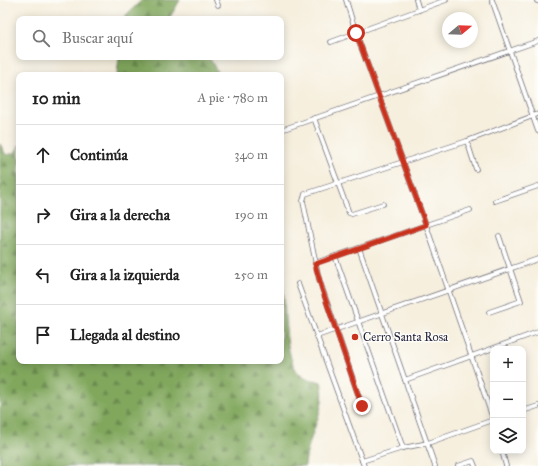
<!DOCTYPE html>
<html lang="es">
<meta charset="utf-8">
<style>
body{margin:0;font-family:"IM FELL Great Primer",serif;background:#f2f2f2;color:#222}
.controls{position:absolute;right:12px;bottom:12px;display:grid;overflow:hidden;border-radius:8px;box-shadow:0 2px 10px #0003}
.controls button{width:36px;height:36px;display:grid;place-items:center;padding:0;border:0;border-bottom:1px solid #e0e0e0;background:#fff;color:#222;font:20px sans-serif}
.compass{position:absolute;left:442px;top:12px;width:36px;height:36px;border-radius:50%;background:#fff;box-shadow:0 2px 10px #0003;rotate:71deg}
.stop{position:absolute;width:12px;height:12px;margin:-9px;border:3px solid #c8321e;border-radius:50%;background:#fff}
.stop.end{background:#c8321e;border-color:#fff;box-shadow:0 1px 4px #0008}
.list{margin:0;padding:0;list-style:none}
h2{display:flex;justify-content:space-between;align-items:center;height:52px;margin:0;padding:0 16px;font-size:17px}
h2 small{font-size:13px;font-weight:400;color:#767676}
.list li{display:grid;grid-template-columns:26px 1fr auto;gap:12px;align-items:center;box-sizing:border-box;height:60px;padding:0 16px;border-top:1px solid #e0e0e0}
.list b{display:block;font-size:15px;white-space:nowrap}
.list em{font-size:13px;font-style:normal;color:#767676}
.icon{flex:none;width:22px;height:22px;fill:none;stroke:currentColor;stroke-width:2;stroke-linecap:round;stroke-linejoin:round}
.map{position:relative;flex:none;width:538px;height:466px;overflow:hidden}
.search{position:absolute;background:#fff;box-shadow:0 2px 10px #0003;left:16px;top:16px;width:268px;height:44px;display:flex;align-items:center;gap:10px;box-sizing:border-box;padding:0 14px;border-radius:8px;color:#767676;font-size:15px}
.panel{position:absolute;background:#fff;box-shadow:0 2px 10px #0003;left:16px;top:72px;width:268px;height:292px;border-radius:8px}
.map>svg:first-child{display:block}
.forest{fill:url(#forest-firs);stroke:#52644c}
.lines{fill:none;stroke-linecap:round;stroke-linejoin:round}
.street-casing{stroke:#6c6a74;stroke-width:5.5}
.street{stroke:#fff;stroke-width:4}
.route{stroke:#c8321e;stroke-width:5}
.poi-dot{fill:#c8321e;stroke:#fdfcf7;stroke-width:1.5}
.labels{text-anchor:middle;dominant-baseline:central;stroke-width:3;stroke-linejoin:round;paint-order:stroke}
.poi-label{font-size:12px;fill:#22223b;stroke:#fdfcf7;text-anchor:start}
</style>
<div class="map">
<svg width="538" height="466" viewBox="0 0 538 466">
<defs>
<pattern id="forest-firs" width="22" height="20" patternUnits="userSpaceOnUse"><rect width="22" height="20" fill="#81a75d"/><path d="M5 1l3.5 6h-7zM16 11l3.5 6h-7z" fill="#69884e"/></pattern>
</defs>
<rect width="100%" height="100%" fill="#fdfcf7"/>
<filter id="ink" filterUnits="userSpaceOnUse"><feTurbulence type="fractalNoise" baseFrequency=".025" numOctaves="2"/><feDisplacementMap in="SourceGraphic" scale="8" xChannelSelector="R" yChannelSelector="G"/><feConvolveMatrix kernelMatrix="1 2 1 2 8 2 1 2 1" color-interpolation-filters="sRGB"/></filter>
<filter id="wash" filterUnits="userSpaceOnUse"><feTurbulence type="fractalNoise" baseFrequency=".012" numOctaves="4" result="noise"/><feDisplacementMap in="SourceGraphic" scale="16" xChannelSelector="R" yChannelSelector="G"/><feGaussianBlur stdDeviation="0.9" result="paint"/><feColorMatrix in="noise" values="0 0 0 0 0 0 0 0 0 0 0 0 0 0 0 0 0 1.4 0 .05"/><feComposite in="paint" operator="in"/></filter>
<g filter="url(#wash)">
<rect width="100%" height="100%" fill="#f6efde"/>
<g class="forest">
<path d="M 142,0 L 180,0 L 169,19 L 122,19 Z"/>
<path d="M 119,57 L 209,57 L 219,75 L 117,75 Z"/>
<path d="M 0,144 L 6,155 C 13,154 17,152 19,145 L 19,361 L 281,361 L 281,268 C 287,292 280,363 303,377 C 308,380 316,380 321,382 C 329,405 306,439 305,466 L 0,466 Z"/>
</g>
</g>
<g filter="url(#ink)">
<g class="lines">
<g class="street-casing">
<g id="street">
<path d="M 216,0 L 218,5"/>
<path d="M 346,0 L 356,33 L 426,225 L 493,419"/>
<path d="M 416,0 L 419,10"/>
<path d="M 492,0 L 538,131"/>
<path d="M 537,1 L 538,1"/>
<path d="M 331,42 L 446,0"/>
<path d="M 314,118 L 349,213 L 352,214 L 383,204"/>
<path d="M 281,130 L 538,41"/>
<path d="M 467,141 L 476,169"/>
<path d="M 495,201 L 538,186"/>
<path d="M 359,248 L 435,466"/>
<path d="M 335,256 L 403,448"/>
<path d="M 315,263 L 470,210"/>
<path d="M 298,284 L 364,466"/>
<path d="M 489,312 L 521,301 L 499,236"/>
<path d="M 317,336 L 538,259"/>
<path d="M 405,380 L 538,332"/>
<path d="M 362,406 L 319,279 L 303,201 L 305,194 L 467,141 L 538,114"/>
<path d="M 523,411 L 538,406"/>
<path d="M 502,451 L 506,466"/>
<path d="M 362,461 L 403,448 L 428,443 L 493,420"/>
<path d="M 458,466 L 473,461 L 475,466"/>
</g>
</g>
<use href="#street" class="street"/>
</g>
</g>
<g class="lines" filter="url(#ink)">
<path class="route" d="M 356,33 L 426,225 L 315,264 L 322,289 L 362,406"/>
</g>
<circle class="poi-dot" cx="355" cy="337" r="4"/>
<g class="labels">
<g class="poi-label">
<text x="363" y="337">Cerro Santa Rosa</text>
</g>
</g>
</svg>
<div class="controls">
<button>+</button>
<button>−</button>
<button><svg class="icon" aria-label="layers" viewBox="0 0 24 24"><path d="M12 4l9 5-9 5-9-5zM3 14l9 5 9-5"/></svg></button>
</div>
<svg class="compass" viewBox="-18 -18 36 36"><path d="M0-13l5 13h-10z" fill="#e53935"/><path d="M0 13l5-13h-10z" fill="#767676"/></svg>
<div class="stop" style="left:356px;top:33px"></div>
<div class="stop end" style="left:362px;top:406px"></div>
<div class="search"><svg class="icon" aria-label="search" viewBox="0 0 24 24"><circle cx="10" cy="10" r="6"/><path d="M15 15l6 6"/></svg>Buscar aquí</div>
<section class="panel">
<h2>10 min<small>A pie · 780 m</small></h2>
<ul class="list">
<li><svg class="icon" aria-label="ahead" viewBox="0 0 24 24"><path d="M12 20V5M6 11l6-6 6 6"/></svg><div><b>Continúa</b></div><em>340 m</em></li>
<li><svg class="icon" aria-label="right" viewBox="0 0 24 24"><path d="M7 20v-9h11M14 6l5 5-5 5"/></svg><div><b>Gira a la derecha</b></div><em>190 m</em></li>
<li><svg class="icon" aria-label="left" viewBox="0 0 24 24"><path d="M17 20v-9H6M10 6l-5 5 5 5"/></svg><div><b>Gira a la izquierda</b></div><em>250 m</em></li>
<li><svg class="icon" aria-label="arrive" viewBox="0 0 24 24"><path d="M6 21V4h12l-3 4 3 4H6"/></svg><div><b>Llegada al destino</b></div></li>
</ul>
</section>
</div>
